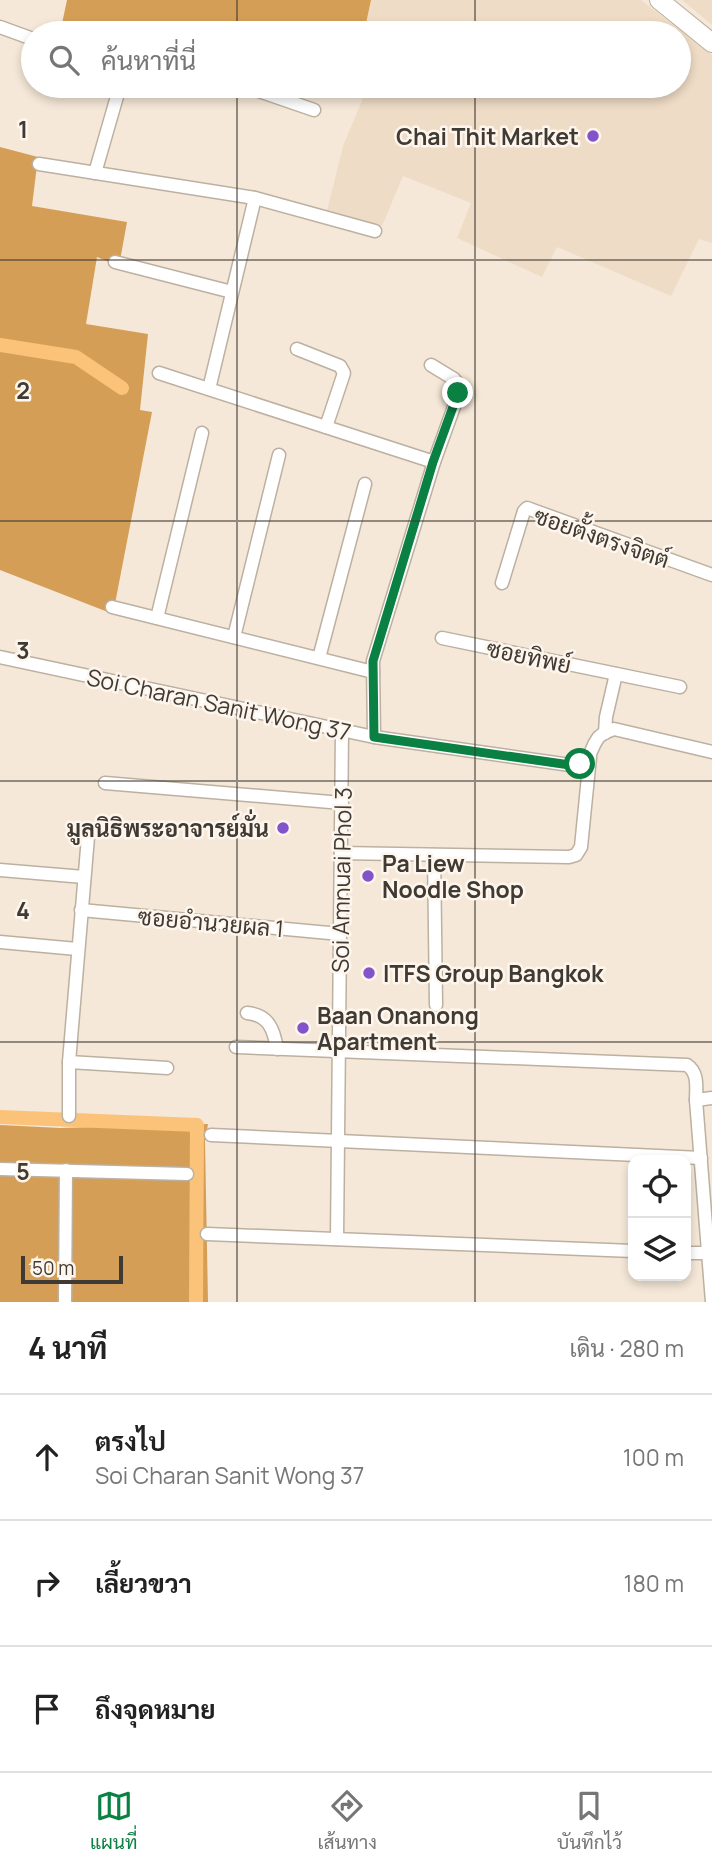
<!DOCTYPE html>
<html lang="th">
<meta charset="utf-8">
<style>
body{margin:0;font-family:Manrope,Sarabun,sans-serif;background:#f2f2f2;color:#222}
.controls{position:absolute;right:21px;bottom:21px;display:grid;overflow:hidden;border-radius:14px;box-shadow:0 4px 10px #0003}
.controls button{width:63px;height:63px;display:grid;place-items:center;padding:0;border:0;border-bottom:2px solid #e0e0e0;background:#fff;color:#222;font:35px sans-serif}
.scale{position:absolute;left:21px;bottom:18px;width:102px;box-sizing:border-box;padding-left:7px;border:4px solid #3f3a34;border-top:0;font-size:19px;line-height:24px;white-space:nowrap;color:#3f3a34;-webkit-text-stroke:5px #fef6ec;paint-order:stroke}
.stop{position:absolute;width:21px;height:21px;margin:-16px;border:5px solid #0b8043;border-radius:50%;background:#fff}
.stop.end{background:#0b8043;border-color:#fff;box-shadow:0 2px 7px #0008}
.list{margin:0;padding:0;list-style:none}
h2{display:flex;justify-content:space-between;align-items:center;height:91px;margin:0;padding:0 28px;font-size:30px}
h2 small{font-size:23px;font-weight:400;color:#767676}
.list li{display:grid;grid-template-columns:46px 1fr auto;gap:21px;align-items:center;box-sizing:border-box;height:126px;padding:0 28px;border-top:2px solid #e0e0e0}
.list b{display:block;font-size:26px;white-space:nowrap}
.list p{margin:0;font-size:23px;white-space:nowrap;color:#767676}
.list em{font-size:23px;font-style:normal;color:#767676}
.icon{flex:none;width:38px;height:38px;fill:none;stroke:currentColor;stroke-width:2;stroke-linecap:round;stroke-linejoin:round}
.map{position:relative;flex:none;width:712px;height:1302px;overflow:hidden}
.search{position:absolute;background:#fff;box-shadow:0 4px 10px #0003;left:21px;right:21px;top:21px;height:77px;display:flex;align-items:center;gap:18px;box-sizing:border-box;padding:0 24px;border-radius:38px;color:#767676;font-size:26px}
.sheet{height:469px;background:#fff}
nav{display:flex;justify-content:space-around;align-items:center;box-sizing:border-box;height:98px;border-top:2px solid #e0e0e0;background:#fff;font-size:19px;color:#767676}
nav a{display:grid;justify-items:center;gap:4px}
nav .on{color:#0b8043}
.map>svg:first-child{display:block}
.built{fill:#efdcc6}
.forest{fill:#d59e56}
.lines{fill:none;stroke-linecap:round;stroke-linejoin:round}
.canal{stroke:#fbc279;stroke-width:14}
.street-casing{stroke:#bcb0a1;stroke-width:15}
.secondary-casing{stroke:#bcb0a1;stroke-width:20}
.street{stroke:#fff;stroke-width:12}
.secondary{stroke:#fff;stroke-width:18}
.route{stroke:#0b8043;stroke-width:9}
.grid{fill:none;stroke:#3f3a34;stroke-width:2;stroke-opacity:0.55}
.poi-dot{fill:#8253cb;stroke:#fef6ec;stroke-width:2.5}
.labels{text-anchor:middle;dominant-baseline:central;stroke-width:5;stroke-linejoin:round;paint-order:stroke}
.poi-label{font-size:23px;font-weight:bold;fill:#3f3a34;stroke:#fef6ec;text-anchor:start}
.street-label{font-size:23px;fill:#3f3a34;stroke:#fef6ec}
.grid-label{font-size:23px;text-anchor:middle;font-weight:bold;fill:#3f3a34;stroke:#fef6ec;stroke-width:5;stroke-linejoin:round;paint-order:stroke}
</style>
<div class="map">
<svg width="712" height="1302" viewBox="0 0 712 1302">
<rect width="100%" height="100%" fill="#f5e8d8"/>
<g class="built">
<path d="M 371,0 L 641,0 L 712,55 L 712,243 L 699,239 L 671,296 L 557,247 L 542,277 L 457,238 L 471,203 L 403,176 L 382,226 L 327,210 L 343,146 L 368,86 L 679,86 L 679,33 L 364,33 Z"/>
<path d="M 682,0 L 712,0 L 712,25 Z"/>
</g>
<g class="forest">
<path d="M 67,0 L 371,0 L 364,33 L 228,33 L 218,30 L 216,33 L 60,33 Z"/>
<path d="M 0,147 L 38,157 L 32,206 L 127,222 L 119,266 L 97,257 L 86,324 L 148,334 L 140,410 L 152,412 L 113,614 L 0,570 Z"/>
<path d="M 208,1124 L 205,1141 L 208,1302 L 0,1302 L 0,1125 L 60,1128 Z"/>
</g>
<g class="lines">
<g class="canal">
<path d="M 0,345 L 76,357 L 122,388"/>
<path d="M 0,1117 L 197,1125 L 196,1302"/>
</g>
<g class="street-casing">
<g id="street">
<path d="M 0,27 L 33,39"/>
<path d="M 166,86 L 179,89 L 184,86"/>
<path d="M 244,86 L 314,110"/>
<path d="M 39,164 L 255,198 L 375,231"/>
<path d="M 95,173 L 120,86"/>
<path d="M 115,262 L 232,292"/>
<path d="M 297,349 L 340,366 L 344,373 L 326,427"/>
<path d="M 159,373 L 434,462"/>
<path d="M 209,389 L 255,198"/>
<path d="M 502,583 L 524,511 L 527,508 L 712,575"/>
<path d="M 112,607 L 373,672"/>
<path d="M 157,618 L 202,433"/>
<path d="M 234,637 L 279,455"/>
<path d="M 442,638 L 680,687"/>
<path d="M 0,657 L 374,737 L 570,765 C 595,761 587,753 598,738 C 602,733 609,731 614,729 L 712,752"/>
<path d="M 319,658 L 365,484"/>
<path d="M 605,733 L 606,717 L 616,674"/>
<path d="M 374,737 L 373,661 L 434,462 L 459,393 L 459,385 L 454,379 L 431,365"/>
<path d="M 105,783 L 342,803"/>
<path d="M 341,853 L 569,857 L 576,855 L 581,847 L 590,757"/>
<path d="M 434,855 L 436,1005"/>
<path d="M 0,870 L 84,877"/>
<path d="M 81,910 L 340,934"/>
<path d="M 0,942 L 77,949"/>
<path d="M 247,1013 C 269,1015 274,1030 277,1049"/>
<path d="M 236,1047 L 687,1065 C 699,1073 696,1088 696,1100 L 712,1302"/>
<path d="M 69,1062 L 167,1068"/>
<path d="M 696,1100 L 712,1098"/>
<path d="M 69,1116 L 69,1062 L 88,837"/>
<path d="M 211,1135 L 701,1158"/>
<path d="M 0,1169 L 187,1174"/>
<path d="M 207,1234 L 633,1251"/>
<path d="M 337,1239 L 342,730"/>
<path d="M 686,1253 L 708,1253"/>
<path d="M 65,1302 L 66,1170"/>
</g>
</g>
<g class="secondary-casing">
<path id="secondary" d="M 659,0 L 712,43"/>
</g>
<use href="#street" class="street"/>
<use href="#secondary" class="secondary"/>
</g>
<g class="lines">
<path class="route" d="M 458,393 L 433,462 L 373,661 L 374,737 L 570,765 L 580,764"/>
</g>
<path class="grid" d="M 237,0 L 237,33M 475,0 L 475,33M 237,86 L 237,1302M 475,86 L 475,1302M 0,260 L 712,260M 0,521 L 712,521M 0,781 L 712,781M 0,1042 L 712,1042"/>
<g class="poi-dot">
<circle cx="593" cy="136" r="7"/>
<circle cx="283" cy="828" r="7"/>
<circle cx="368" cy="876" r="7"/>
<circle cx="369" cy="973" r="7"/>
<circle cx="303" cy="1028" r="7"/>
</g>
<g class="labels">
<g class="poi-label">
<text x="579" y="136" text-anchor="end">Chai Thit Market</text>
<text x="269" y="828" text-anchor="end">มูลนิธิพระอาจารย์มั่น</text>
<text x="382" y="863">Pa Liew<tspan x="382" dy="26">Noodle Shop</tspan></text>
<text x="383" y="973">ITFS Group Bangkok</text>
<text x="317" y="1015">Baan Onanong<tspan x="317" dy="26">Apartment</tspan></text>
</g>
<g class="street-label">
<text transform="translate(602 537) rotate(19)">ซอยตั้งตรงจิตต์</text>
<text transform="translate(529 656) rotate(12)">ซอยทิพย์</text>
<text transform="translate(219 704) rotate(12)">Soi Charan Sanit Wong 37</text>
<text transform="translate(341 880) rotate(-89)">Soi Amnuai Phol 3</text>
<text transform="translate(211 922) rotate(5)">ซอยอำนวยผล 1</text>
</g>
</g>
<g class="grid-label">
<text x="23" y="138">1</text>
<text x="23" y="399">2</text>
<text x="23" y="659">3</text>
<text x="23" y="919">4</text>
<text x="23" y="1180">5</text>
</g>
</svg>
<div class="controls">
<button><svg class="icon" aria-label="locate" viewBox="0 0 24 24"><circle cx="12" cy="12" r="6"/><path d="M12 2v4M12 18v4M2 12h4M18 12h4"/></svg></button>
<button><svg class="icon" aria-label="layers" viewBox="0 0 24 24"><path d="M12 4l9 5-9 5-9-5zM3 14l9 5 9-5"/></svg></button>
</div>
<div class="scale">50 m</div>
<div class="stop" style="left:580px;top:764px"></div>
<div class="stop end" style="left:458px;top:393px"></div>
<div class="search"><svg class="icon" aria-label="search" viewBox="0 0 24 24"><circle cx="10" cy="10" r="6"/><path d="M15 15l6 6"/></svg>ค้นหาที่นี่</div>
</div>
<section class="sheet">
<h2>4 นาที<small>เดิน · 280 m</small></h2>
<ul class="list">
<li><svg class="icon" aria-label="ahead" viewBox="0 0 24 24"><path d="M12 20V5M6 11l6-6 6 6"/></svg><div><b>ตรงไป</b><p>Soi Charan Sanit Wong 37</p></div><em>100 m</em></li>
<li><svg class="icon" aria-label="right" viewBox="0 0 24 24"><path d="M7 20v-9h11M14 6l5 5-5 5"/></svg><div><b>เลี้ยวขวา</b></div><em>180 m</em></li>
<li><svg class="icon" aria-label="arrive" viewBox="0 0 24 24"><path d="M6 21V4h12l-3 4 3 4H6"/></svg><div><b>ถึงจุดหมาย</b></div></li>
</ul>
</section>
<nav>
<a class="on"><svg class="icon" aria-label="map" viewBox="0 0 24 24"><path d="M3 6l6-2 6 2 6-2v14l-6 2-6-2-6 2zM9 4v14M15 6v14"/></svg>แผนที่</a>
<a><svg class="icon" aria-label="directions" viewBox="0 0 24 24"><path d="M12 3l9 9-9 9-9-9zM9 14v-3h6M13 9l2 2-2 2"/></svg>เส้นทาง</a>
<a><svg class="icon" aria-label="saved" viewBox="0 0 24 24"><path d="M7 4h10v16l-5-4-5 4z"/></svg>บันทึกไว้</a>
</nav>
